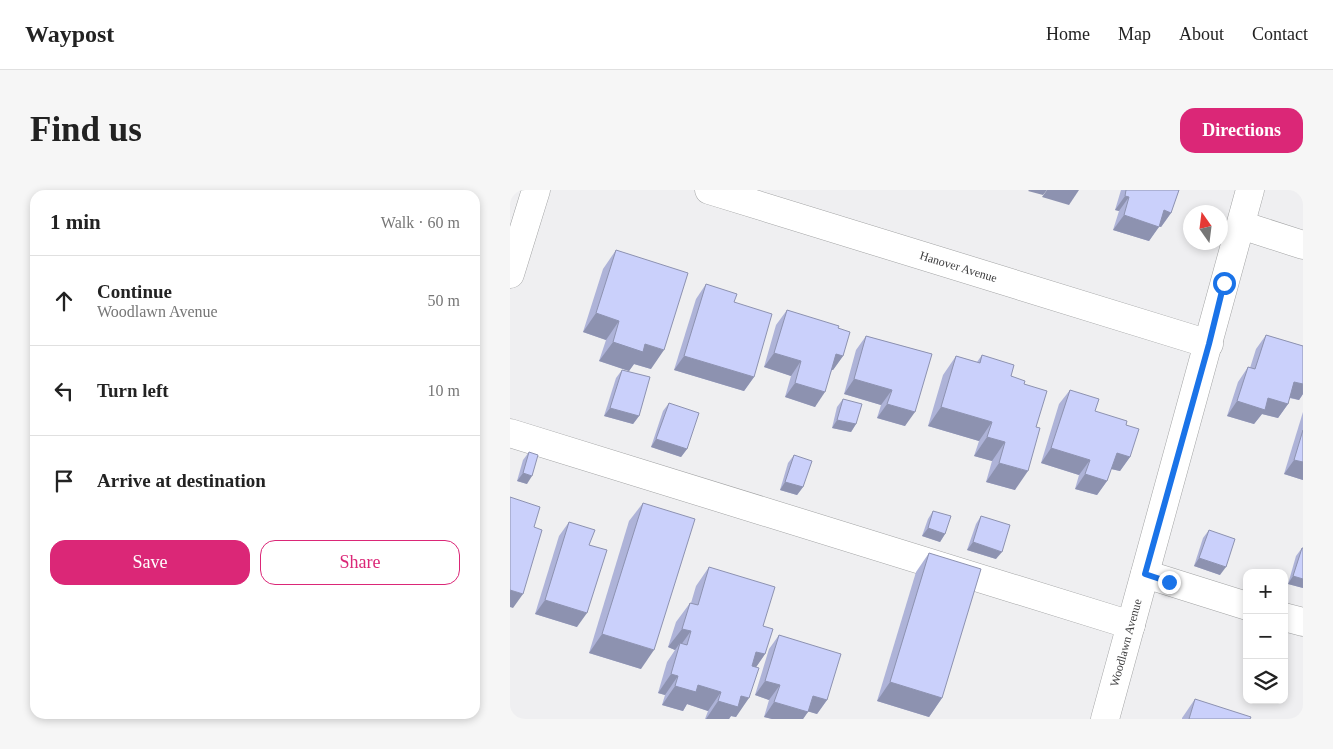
<!DOCTYPE html>
<meta charset="utf-8">
<style>
body{margin:0;font-family:"Times New Roman",serif;background:#f6f6f6;color:#222}
.controls{position:absolute;right:15px;bottom:15px;display:grid;overflow:hidden;border-radius:10px;box-shadow:0 2px 8px #0003}
.controls button{width:45px;height:45px;display:grid;place-items:center;padding:0;border:0;border-bottom:1px solid #e0e0e0;background:#fff;color:#222;font:25px sans-serif}
.compass{position:absolute;left:673px;top:15px;width:45px;height:45px;border-radius:50%;background:#fff;box-shadow:0 2px 8px #0003;rotate:346deg}
.stop{position:absolute;width:15px;height:15px;margin:-11px;border:4px solid #1a73e8;border-radius:50%;background:#fff}
.stop.end{background:#1a73e8;border-color:#fff;box-shadow:0 1px 5px #0008}
.list{margin:0;padding:0;list-style:none}
h2{display:flex;justify-content:space-between;align-items:center;height:65px;margin:0;padding:0 20px;font-size:21px}
h2 small{font-size:16px;font-weight:400;color:#767676}
.list li{display:grid;grid-template-columns:32px 1fr auto;gap:15px;align-items:center;box-sizing:border-box;height:90px;padding:0 20px;border-top:1px solid #e0e0e0}
.list b{display:block;font-size:19px;white-space:nowrap}
.list p{margin:0;font-size:16px;white-space:nowrap;color:#767676}
.list em{font-size:16px;font-style:normal;color:#767676}
.actions{display:flex;gap:10px;padding:15px 20px}
.actions a{flex:1;padding:11px 0;border:1px solid #db2777;border-radius:15px;text-align:center;font-size:18px;color:#db2777}
.actions .main{background:#db2777;color:#fff}
.icon{flex:none;width:28px;height:28px;fill:none;stroke:currentColor;stroke-width:2;stroke-linecap:round;stroke-linejoin:round}
.map{position:relative;flex:none;width:793px;height:529px;overflow:hidden;border-radius:15px}
header{display:flex;align-items:center;gap:30px;box-sizing:border-box;height:70px;padding:0 25px;background:#fff;border-bottom:1px solid #e0e0e0}
header strong{font-size:24px}
nav{display:flex;gap:28px;margin-inline-start:auto;font-size:18px}
.intro{display:flex;align-items:center;justify-content:space-between;box-sizing:border-box;height:120px;padding:0 30px}
h1{margin:0;font-size:35px}
.button{padding:12px 22px;border-radius:15px;background:#db2777;color:#fff;font-size:18px;font-weight:700}
main{display:flex;gap:30px;padding:0 30px}
aside{flex:1;background:#fff;border-radius:15px;box-shadow:0 2px 8px #0003}
.map>svg:first-child{display:block}
.lines{fill:none;stroke-linecap:round;stroke-linejoin:round}
.minor-casing{stroke:#a2a3a4;stroke-width:29}
.minor{stroke:#fff;stroke-width:28}
.wall{fill:#aeb3d8}
.shaded-wall{fill:#8d92b0}
.building{fill:#cad0fb;stroke:#8d92b0}
.route{stroke:#1a73e8;stroke-width:6}
.labels{text-anchor:middle;dominant-baseline:central;stroke-width:4;stroke-linejoin:round;paint-order:stroke}
.street-label{font-size:12px;fill:#3b3b3c;stroke:#fcfdfe}
</style>
<header>
<strong>Waypost</strong>
<nav><a>Home</a><a>Map</a><a>About</a><a>Contact</a></nav>
</header>
<div class="intro"><h1>Find us</h1><a class="button">Directions</a></div>
<main>
<aside>
<h2>1 min<small>Walk · 60 m</small></h2>
<ul class="list">
<li><svg class="icon" aria-label="ahead" viewBox="0 0 24 24"><path d="M12 20V5M6 11l6-6 6 6"/></svg><div><b>Continue</b><p>Woodlawn Avenue</p></div><em>50 m</em></li>
<li><svg class="icon" aria-label="left" viewBox="0 0 24 24"><path d="M17 20v-9H6M10 6l-5 5 5 5"/></svg><div><b>Turn left</b></div><em>10 m</em></li>
<li><svg class="icon" aria-label="arrive" viewBox="0 0 24 24"><path d="M6 21V4h12l-3 4 3 4H6"/></svg><div><b>Arrive at destination</b></div></li>
</ul>
<div class="actions"><a class="main">Save</a><a>Share</a></div>
</aside>
<div class="map">
<svg width="793" height="529" viewBox="0 0 793 529">
<rect width="100%" height="100%" fill="#efeff1"/>
<g class="lines">
<g class="minor-casing">
<g id="minor">
<path id="s1" d="M 199,0 L 699,154"/>
<path d="M 731,35 L 793,55"/>
<path d="M 0,84 L 26,0"/>
<path d="M 0,243 L 621,435"/>
<path d="M 635,384 L 737,416"/>
<path d="M 774,427 L 793,432"/>
<path id="s2" d="M 595,529 L 740,0"/>
</g>
</g>
<use href="#minor" class="minor"/>
</g>
<g class="wall">
<path d="M 611,0 L 669,0 L 661,23 L 651,37 L 649,36 L 639,51 L 603,40 L 609,21 L 605,20 Z"/>
<path d="M 106,60 L 141,179 L 124,174 L 119,181 L 89,171 L 96,150 L 73,142 L 93,79 Z"/>
<path d="M 196,94 L 224,112 L 244,187 L 234,201 L 164,180 L 186,109 Z"/>
<path d="M 277,120 L 328,138 L 333,166 L 323,180 L 322,180 L 305,217 L 275,207 L 281,186 L 254,177 L 266,135 Z"/>
<path d="M 756,145 L 793,156 L 793,204 L 789,210 L 779,208 L 778,214 L 768,228 L 752,224 L 744,234 L 717,226 L 728,192 L 738,177 L 740,178 L 746,159 Z"/>
<path d="M 356,146 L 422,164 L 395,236 L 367,228 L 371,215 L 334,204 L 346,160 Z"/>
<path d="M 472,165 L 501,186 L 514,194 L 505,300 L 476,292 L 482,271 L 464,266 L 469,251 L 418,236 L 433,185 L 446,166 L 467,172 Z"/>
<path d="M 112,180 L 129,226 L 123,234 L 94,226 L 106,188 Z"/>
<path d="M 560,200 L 585,221 L 620,267 L 610,281 L 601,279 L 597,291 L 587,305 L 565,299 L 569,285 L 531,273 L 549,214 Z"/>
<path d="M 333,209 L 346,234 L 341,242 L 322,238 L 327,217 Z"/>
<path d="M 159,213 L 177,259 L 171,267 L 141,257 L 153,221 Z"/>
<path d="M 793,222 L 793,290 L 774,284 Z"/>
<path d="M 19,262 L 17,294 L 7,291 L 13,270 Z"/>
<path d="M 284,265 L 293,297 L 287,305 L 270,300 L 278,273 Z"/>
<path d="M 133,313 L 131,479 L 79,463 L 119,331 Z"/>
<path d="M 423,321 L 435,344 L 430,352 L 412,346 L 418,329 Z"/>
<path d="M 471,326 L 486,369 L 457,360 L 466,334 Z"/>
<path d="M 59,332 L 79,355 L 67,437 L 25,424 L 49,346 Z"/>
<path d="M 699,340 L 710,385 L 684,376 L 693,348 Z"/>
<path d="M 792,358 L 793,398 L 778,394 L 786,366 Z"/>
<path d="M 419,363 L 432,508 L 419,527 L 367,511 L 406,382 Z"/>
<path d="M 199,377 L 253,436 L 255,464 L 246,477 L 226,527 L 221,526 L 219,529 L 195,529 L 198,521 L 177,514 L 173,521 L 152,515 L 155,505 L 148,503 L 157,472 L 165,460 L 158,457 L 166,432 L 180,413 L 181,413 L 186,396 Z"/>
<path d="M 269,445 L 317,510 L 307,524 L 298,521 L 293,529 L 262,529 L 254,527 L 259,510 L 245,505 L 259,459 Z"/>
<path d="M 685,509 L 679,529 L 672,529 L 672,528 Z"/>
</g>
<g class="shaded-wall">
<path d="M 519,0 L 537,0 L 533,5 L 518,1 Z"/>
<path d="M 537,0 L 569,0 L 559,15 L 532,7 Z"/>
<path d="M 615,6 L 619,7 L 609,21 L 605,20 Z"/>
<path d="M 654,20 L 661,23 L 651,37 L 644,35 Z"/>
<path d="M 614,25 L 649,37 L 639,51 L 603,40 Z"/>
<path d="M 86,123 L 109,131 L 96,150 L 73,142 Z"/>
<path d="M 103,152 L 135,154 L 154,160 L 141,179 L 124,174 L 119,181 L 89,171 Z"/>
<path d="M 264,163 L 291,171 L 281,186 L 254,177 Z"/>
<path d="M 326,164 L 333,166 L 323,180 L 316,178 Z"/>
<path d="M 174,166 L 244,187 L 234,201 L 164,180 Z"/>
<path d="M 344,189 L 382,200 L 371,215 L 334,204 Z"/>
<path d="M 784,192 L 793,194 L 793,204 L 789,210 L 774,206 Z"/>
<path d="M 285,193 L 315,202 L 305,217 L 275,207 Z"/>
<path d="M 758,208 L 778,214 L 768,228 L 752,224 L 744,234 L 717,226 L 727,211 Z"/>
<path d="M 377,214 L 405,222 L 395,236 L 367,228 Z"/>
<path d="M 431,217 L 482,232 L 469,251 L 418,236 Z"/>
<path d="M 100,218 L 129,226 L 123,234 L 94,226 Z"/>
<path d="M 327,230 L 346,234 L 341,242 L 322,238 Z"/>
<path d="M 477,247 L 495,252 L 482,271 L 464,266 Z"/>
<path d="M 146,249 L 177,259 L 171,267 L 141,257 Z"/>
<path d="M 541,258 L 580,270 L 569,285 L 531,273 Z"/>
<path d="M 607,263 L 620,267 L 610,281 L 597,278 Z"/>
<path d="M 784,270 L 793,272 L 793,290 L 774,284 Z"/>
<path d="M 489,273 L 518,281 L 505,300 L 476,292 Z"/>
<path d="M 13,283 L 22,286 L 17,294 L 7,291 Z"/>
<path d="M 575,284 L 597,291 L 587,305 L 565,299 Z"/>
<path d="M 275,292 L 293,297 L 287,305 L 270,300 Z"/>
<path d="M 418,338 L 435,344 L 430,352 L 412,346 Z"/>
<path d="M 463,352 L 492,362 L 486,369 L 457,360 Z"/>
<path d="M 689,368 L 716,377 L 710,385 L 684,376 Z"/>
<path d="M 783,386 L 793,389 L 793,398 L 778,394 Z"/>
<path d="M 0,400 L 13,404 L 3,418 L 0,417 Z"/>
<path d="M 35,410 L 77,423 L 67,437 L 25,424 Z"/>
<path d="M 172,439 L 181,441 L 168,459 L 170,453 L 165,460 L 158,457 Z"/>
<path d="M 92,444 L 144,460 L 131,479 L 79,463 Z"/>
<path d="M 246,462 L 255,464 L 242,483 L 233,480 Z"/>
<path d="M 161,484 L 168,486 L 155,505 L 148,503 Z"/>
<path d="M 255,491 L 270,495 L 259,510 L 245,505 Z"/>
<path d="M 380,492 L 432,508 L 419,527 L 367,511 Z"/>
<path d="M 188,495 L 211,502 L 198,521 L 177,514 L 173,521 L 152,515 L 165,496 Z"/>
<path d="M 231,506 L 239,508 L 226,527 L 221,526 L 219,529 L 196,529 L 208,511 Z"/>
<path d="M 303,506 L 317,510 L 307,524 L 293,520 Z"/>
<path d="M 264,512 L 298,522 L 293,529 L 262,529 L 254,527 Z"/>
</g>
<g class="building">
<path d="M 616,0 L 669,0 L 661,23 L 654,20 L 649,37 L 614,25 L 619,7 L 615,6 Z"/>
<path d="M 106,60 L 178,83 L 154,160 L 135,154 L 133,162 L 103,152 L 109,131 L 86,123 Z"/>
<path d="M 196,94 L 227,104 L 224,112 L 262,124 L 244,187 L 174,166 Z"/>
<path d="M 277,120 L 329,136 L 328,138 L 340,142 L 333,166 L 326,164 L 315,202 L 285,193 L 291,171 L 264,163 Z"/>
<path d="M 756,145 L 793,156 L 793,194 L 784,192 L 778,214 L 758,208 L 755,220 L 727,211 L 738,177 L 745,179 Z"/>
<path d="M 356,146 L 422,164 L 405,222 L 377,214 L 382,200 L 344,189 Z"/>
<path d="M 472,165 L 504,175 L 501,186 L 515,191 L 514,194 L 537,201 L 526,237 L 530,238 L 518,281 L 489,273 L 495,252 L 477,247 L 482,232 L 431,217 L 446,166 L 470,173 Z"/>
<path d="M 112,180 L 140,187 L 129,226 L 100,218 Z"/>
<path d="M 560,200 L 589,209 L 585,221 L 617,231 L 616,235 L 629,239 L 620,267 L 607,263 L 597,291 L 575,284 L 580,270 L 541,258 Z"/>
<path d="M 333,209 L 352,214 L 346,234 L 327,230 Z"/>
<path d="M 159,213 L 189,223 L 177,259 L 146,249 Z"/>
<path d="M 793,240 L 793,272 L 784,270 Z"/>
<path d="M 19,262 L 28,265 L 22,286 L 13,283 Z"/>
<path d="M 284,265 L 302,271 L 293,297 L 275,292 Z"/>
<path d="M 0,307 L 30,317 L 24,337 L 32,340 L 13,404 L 0,400 Z"/>
<path d="M 133,313 L 185,329 L 144,460 L 92,444 Z"/>
<path d="M 423,321 L 441,326 L 435,344 L 418,338 Z"/>
<path d="M 471,326 L 500,335 L 492,362 L 463,352 Z"/>
<path d="M 59,332 L 85,340 L 79,355 L 97,360 L 77,423 L 35,410 Z"/>
<path d="M 699,340 L 725,349 L 716,377 L 689,368 Z"/>
<path d="M 792,358 L 793,358 L 793,389 L 783,386 Z"/>
<path d="M 419,363 L 471,379 L 432,508 L 380,492 Z"/>
<path d="M 199,377 L 265,397 L 253,436 L 263,439 L 255,464 L 246,462 L 242,476 L 249,478 L 239,508 L 231,506 L 228,517 L 208,511 L 211,502 L 188,495 L 186,502 L 165,496 L 168,486 L 161,484 L 170,453 L 177,455 L 181,441 L 172,439 L 180,413 L 188,415 Z"/>
<path d="M 269,445 L 331,464 L 317,510 L 303,506 L 298,522 L 264,512 L 270,495 L 255,491 Z"/>
<path d="M 685,509 L 741,527 L 740,529 L 679,529 Z"/>
</g>
<g class="lines">
<path class="route" d="M 659,392 L 635,384 L 699,154 L 714,93"/>
</g>
<g class="labels">
<g class="street-label">
<text stroke="none"><textPath href="#s1" startOffset="261">Hanover Avenue</textPath></text>
<text stroke="none"><textPath href="#s2" startOffset="79">Woodlawn Avenue</textPath></text>
</g>
</g>
</svg>
<div class="controls">
<button>+</button>
<button>−</button>
<button><svg class="icon" aria-label="layers" viewBox="0 0 24 24"><path d="M12 4l9 5-9 5-9-5zM3 14l9 5 9-5"/></svg></button>
</div>
<svg class="compass" viewBox="-18 -18 36 36"><path d="M0-13l5 13h-10z" fill="#e53935"/><path d="M0 13l5-13h-10z" fill="#767676"/></svg>
<div class="stop" style="left:714px;top:93px"></div>
<div class="stop end" style="left:659px;top:392px"></div>
</div>
</main>
